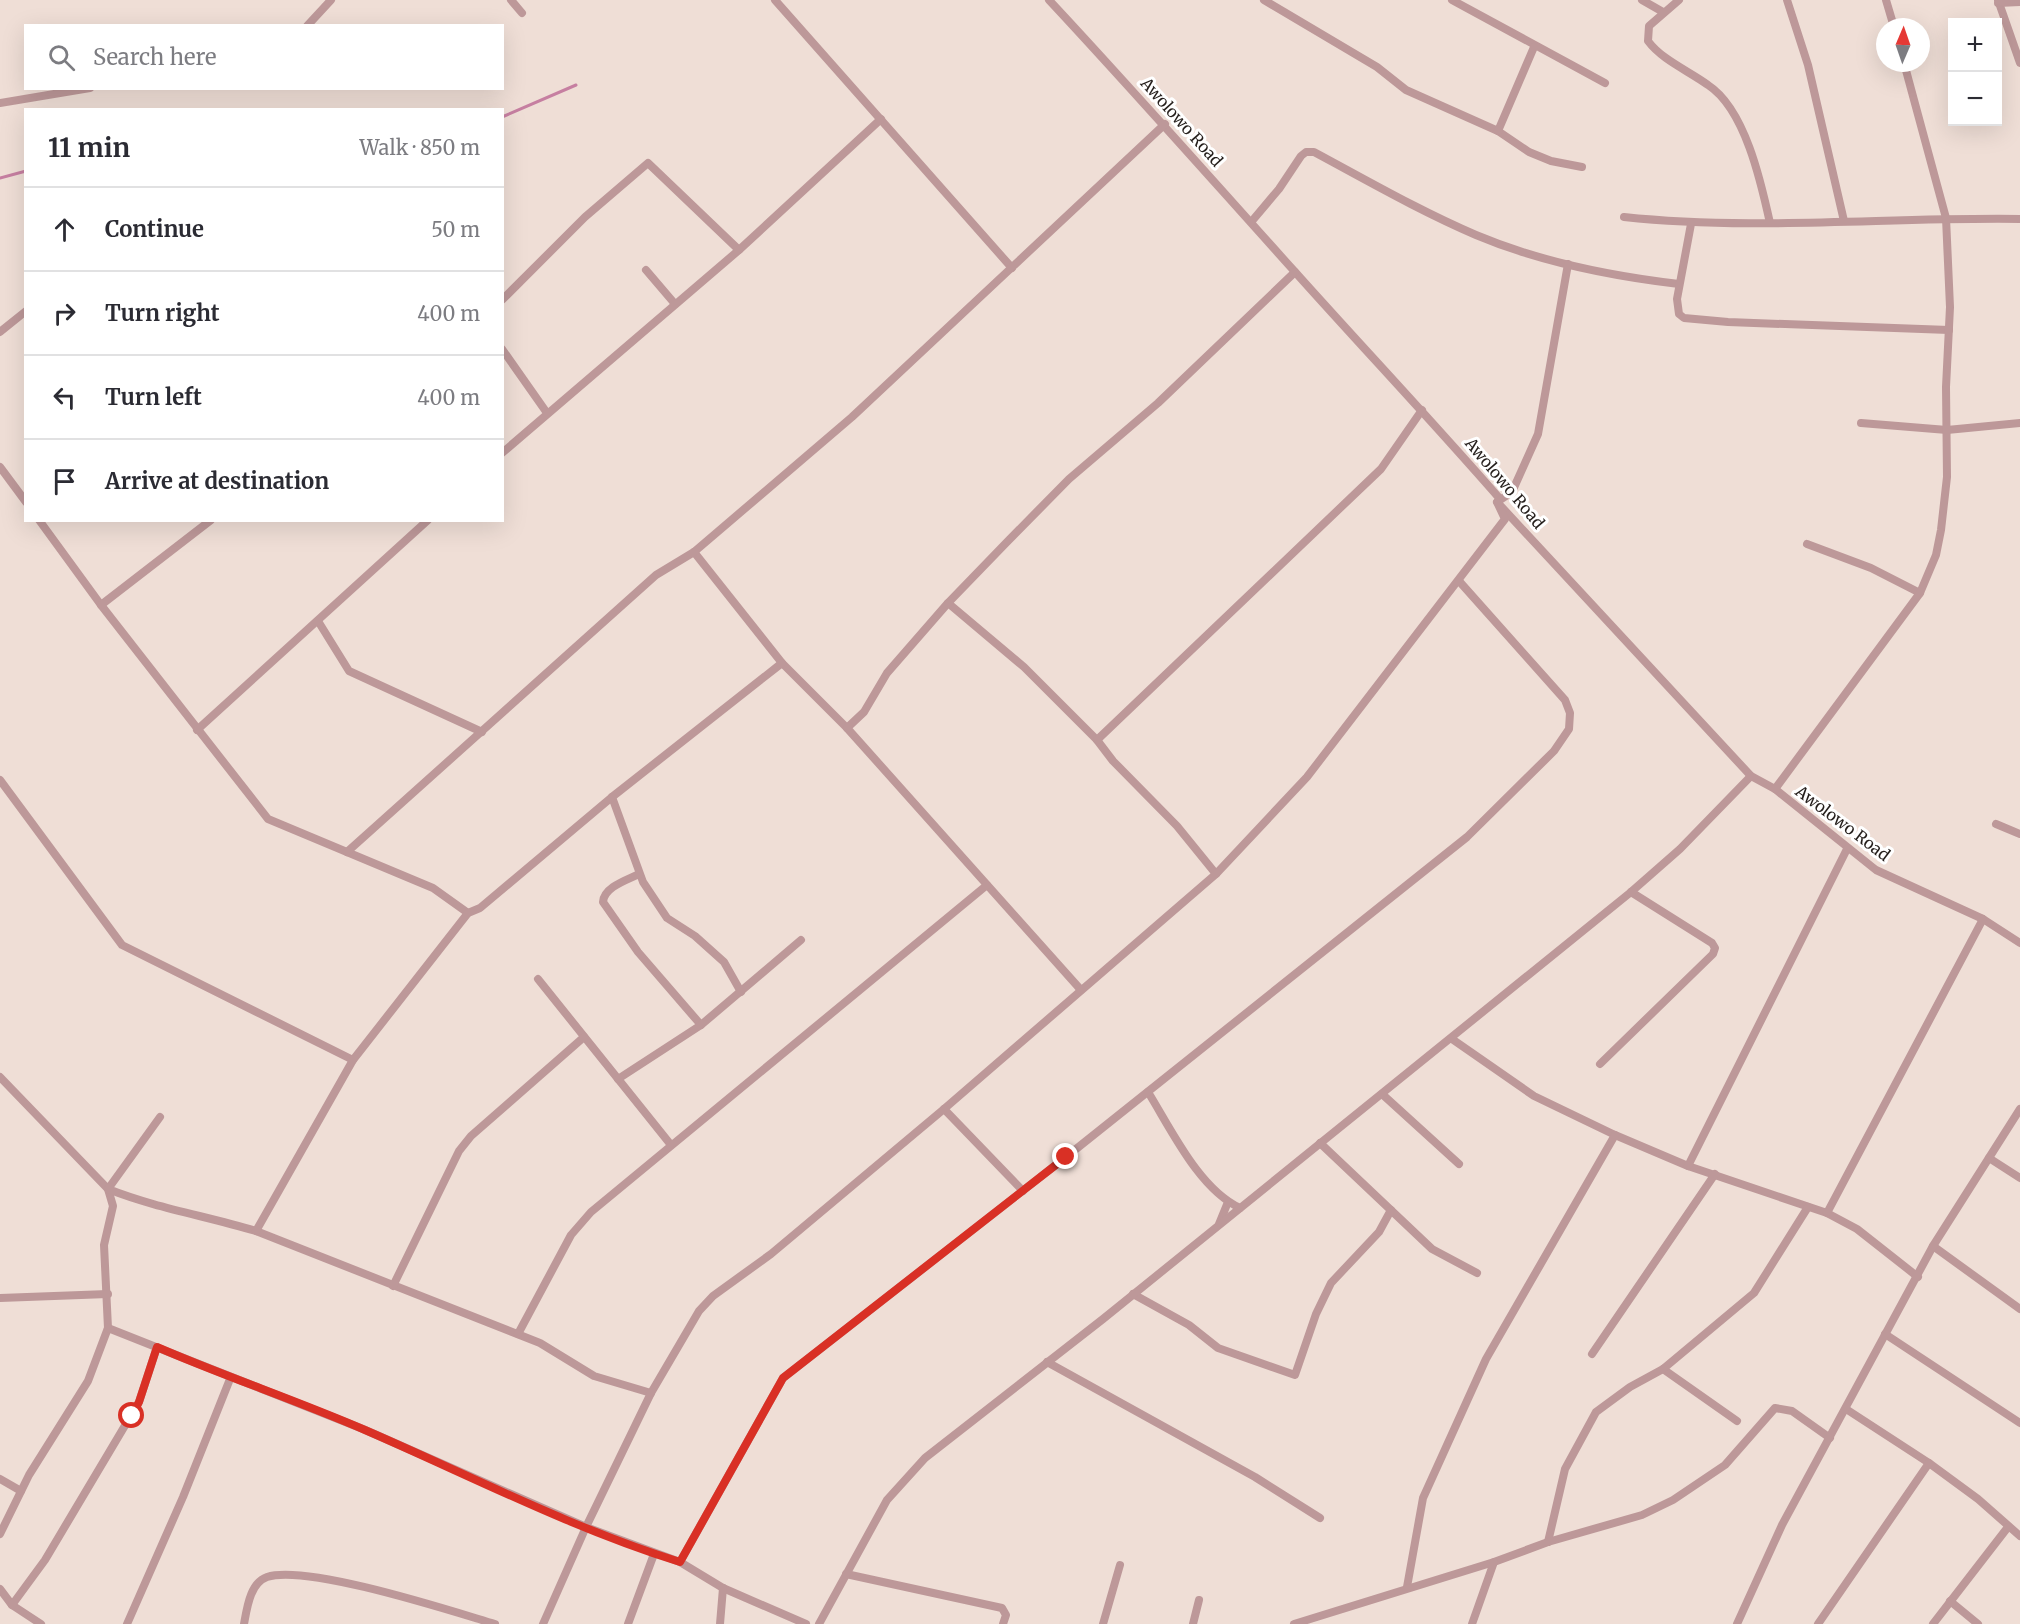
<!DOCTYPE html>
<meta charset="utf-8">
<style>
body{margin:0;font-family:Merriweather,serif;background:#f7f7f7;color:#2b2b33}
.controls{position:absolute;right:18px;top:18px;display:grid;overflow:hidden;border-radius:0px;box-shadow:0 6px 24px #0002}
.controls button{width:54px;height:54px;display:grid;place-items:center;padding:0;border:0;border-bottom:2px solid #e1e1e2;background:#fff;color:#2b2b33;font:30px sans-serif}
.compass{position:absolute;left:1876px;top:18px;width:54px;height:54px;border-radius:50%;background:#fff;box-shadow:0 6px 24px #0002;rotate:2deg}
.stop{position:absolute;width:18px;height:18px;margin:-14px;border:4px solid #d93025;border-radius:50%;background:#fff}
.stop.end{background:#d93025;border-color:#fff;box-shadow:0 2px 6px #0008}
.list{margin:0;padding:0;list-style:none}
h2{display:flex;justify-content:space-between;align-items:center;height:78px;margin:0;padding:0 24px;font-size:26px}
h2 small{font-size:20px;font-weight:400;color:#7c7c81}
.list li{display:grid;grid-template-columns:39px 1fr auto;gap:18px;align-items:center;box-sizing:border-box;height:84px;padding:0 24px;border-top:2px solid #e1e1e2}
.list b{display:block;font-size:22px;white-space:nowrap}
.list em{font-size:20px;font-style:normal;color:#7c7c81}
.icon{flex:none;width:33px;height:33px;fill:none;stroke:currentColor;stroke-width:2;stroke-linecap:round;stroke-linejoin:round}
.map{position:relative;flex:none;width:2020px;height:1624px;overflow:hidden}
.search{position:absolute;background:#fff;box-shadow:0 6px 24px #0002;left:24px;top:24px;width:480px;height:66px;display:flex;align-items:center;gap:15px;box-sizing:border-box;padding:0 21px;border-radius:0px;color:#7c7c81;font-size:22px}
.panel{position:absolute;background:#fff;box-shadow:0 6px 24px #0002;left:24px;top:108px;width:480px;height:414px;border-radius:0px}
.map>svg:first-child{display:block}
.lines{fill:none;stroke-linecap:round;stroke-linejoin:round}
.stream{stroke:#c67fa1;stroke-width:3}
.street{stroke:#bd9899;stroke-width:8}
.route{stroke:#d93025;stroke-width:8}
.labels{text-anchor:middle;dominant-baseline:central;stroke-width:6;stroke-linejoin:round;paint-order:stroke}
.street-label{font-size:16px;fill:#241e1b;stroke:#fff}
</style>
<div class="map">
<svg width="2020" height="1624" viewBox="0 0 2020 1624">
<rect width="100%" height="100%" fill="#efded6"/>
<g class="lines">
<g class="stream">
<path d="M 502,117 L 576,85"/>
<path d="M 0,178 L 26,171"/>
</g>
<g class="street">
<path d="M 511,0 L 522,13"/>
<path d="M 775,0 L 1012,268"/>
<path d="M 1049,0 C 1133,90 1214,182 1296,273 C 1364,349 1433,422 1500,499 L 1497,502 L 1751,776 L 1775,789 L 1876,870 L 1983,919 L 2020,943"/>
<path d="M 1264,0 L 1377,67 L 1406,90 L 1498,131 L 1529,152 L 1551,161 L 1582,167"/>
<path d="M 1452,0 L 1605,83"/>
<path d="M 1642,0 L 1663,12"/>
<path d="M 1679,0 L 1649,26 L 1648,41 C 1662,60 1689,71 1708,85 C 1745,109 1761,182 1770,223"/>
<path d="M 1787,0 L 1808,65 L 1844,221"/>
<path d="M 1886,0 L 1894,27"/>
<path d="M 1998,0 L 2020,63"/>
<path d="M 1998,3 L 2020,2"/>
<path d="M 307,26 L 331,0"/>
<path d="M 0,103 L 90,88"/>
<path d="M 1498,131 L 1534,47"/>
<path d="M 1624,217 C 1756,231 1888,217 2020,219"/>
<path d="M 1252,221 L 1279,189 L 1301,156 L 1306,152 L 1314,152 C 1368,181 1420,211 1476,235 C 1540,262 1611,276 1679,284"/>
<path d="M 1691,224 L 1677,299 L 1679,314 L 1684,318 L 1728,322 L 1949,330"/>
<path d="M 646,270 L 675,304"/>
<path d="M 502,300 L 585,217 L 648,163 L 739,250"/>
<path d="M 0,332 L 26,311"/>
<path d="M 502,349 L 547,413"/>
<path d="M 1861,423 L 1947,430 L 2020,423"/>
<path d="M 502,453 L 739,250 L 881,119"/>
<path d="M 0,467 L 26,502"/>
<path d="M 39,520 L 101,605 L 268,819 L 433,888 L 468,913"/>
<path d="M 1807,544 L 1871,568 L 1920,593"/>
<path d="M 694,552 L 782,663 L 847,728 L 1081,990"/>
<path d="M 948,603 L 1024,667 L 1097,740 L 1113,761 L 1177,826 L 1216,874"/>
<path d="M 101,605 L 211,520"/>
<path d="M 318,621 L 349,671 L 482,732"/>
<path d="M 847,728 L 864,712 L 887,673 L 948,603 L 1006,543 L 1069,479 L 1158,403 L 1295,272"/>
<path d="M 197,730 L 428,520"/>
<path d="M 1097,740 L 1381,469 L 1422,410"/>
<path d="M 0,780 L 122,945 L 353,1060"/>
<path d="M 1775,789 L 1920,593 L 1936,555 L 1941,530 L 1947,477 L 1946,387 L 1950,307 L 1946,218 L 1904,63"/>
<path d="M 612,797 L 643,882 L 667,918 L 695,936 L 724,962 L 741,992"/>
<path d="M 1996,824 L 2020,834"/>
<path d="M 347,852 L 656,575 L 694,552 L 852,417 L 1165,124"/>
<path d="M 639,874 C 627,880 604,887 603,902 L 638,952 L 701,1025"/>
<path d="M 538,979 L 671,1145"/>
<path d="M 1452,1039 L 1534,1096 L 1615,1135 L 1688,1166 L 1827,1213 L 1857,1229 L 1918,1277"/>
<path d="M 1600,1064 L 1713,954 L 1715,948 L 1712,943 L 1631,892"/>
<path d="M 0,1077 L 108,1189 L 113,1206 L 104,1245 L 108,1328 L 88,1381 L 29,1475 L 0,1534"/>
<path d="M 618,1079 L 701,1025 L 801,940"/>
<path d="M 1148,1092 C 1171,1129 1199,1189 1240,1208"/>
<path d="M 1382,1094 L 1459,1164"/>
<path d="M 944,1109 L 1023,1191"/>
<path d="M 160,1117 L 108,1189 C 156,1208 206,1216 256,1231 L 540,1343 L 594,1376 L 651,1393"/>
<path d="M 1320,1143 L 1432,1249 L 1477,1273"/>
<path d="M 1989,1158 L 2020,1178"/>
<path d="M 1688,1166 L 1847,849"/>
<path d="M 1827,1213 L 1983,919"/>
<path d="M 1219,1224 L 1228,1202"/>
<path d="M 256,1231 L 353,1060 L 468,913 L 480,908 L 612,797 L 782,663"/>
<path d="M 1933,1246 L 2020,1309"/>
<path d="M 393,1286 L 459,1151 L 471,1136 L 584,1037"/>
<path d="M 1133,1294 L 1189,1325 L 1218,1348 L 1295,1375 L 1316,1314 L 1331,1283 L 1379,1232 L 1391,1210"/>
<path d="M 0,1298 L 108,1294"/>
<path d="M 108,1328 L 363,1429 L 586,1527 L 680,1562 L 723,1588 L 806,1624"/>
<path d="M 518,1334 L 571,1235 L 591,1212 L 987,885"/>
<path d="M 1885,1334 L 2020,1423"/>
<path d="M 1592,1354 L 1715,1174"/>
<path d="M 1047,1362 L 1255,1477 L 1320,1518"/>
<path d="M 1663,1369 L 1737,1421"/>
<path d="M 1846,1409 L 1929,1463 L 1978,1499 L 2020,1536"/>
<path d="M 0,1479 L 21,1491"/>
<path d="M 1548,1542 L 1565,1469 L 1596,1412 L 1630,1387 L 1663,1369 L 1754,1293 L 1808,1207"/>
<path d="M 680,1562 L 783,1378 L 1066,1157 L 1467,837 L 1554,751 L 1569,729 L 1570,713 L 1565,700 L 1459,581"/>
<path d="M 846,1574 L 1002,1608 L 1006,1615 L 1003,1624"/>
<path d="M 1407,1587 L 1423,1498 L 1486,1359 L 1615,1135"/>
<path d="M 0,1589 L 12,1605 L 41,1624"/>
<path d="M 1950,1601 L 1978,1624"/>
<path d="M 12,1605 L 45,1560 L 139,1402 L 157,1347"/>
<path d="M 127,1624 L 183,1497 L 230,1379"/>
<path d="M 244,1624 C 247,1608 250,1583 267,1577 C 307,1564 451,1611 495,1624"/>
<path d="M 543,1624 L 586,1527 L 651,1393 L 699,1311 L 713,1296 L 771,1254 L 944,1109 L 1216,874 L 1307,777 L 1505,519 L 1497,502 L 1512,492 L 1538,434 L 1568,264"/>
<path d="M 628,1624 L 654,1554"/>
<path d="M 720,1624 L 723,1588"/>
<path d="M 819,1624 L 887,1500 L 925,1458 L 1103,1319 L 1631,892 L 1680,849 L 1751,776"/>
<path d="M 1103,1624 L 1120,1565"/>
<path d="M 1193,1624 L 1199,1600"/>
<path d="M 1294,1624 L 1494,1562 L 1548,1542 L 1642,1515 L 1673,1500 L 1725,1465 L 1775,1408 L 1792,1411 L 1830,1438"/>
<path d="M 1472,1624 L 1494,1562"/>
<path d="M 1737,1624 L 1782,1525 L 1933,1246 L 2020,1109"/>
<path d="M 1818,1624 L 1929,1463"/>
<path d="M 1933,1624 L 2008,1527"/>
</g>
</g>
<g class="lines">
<path class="route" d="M 132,1416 L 139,1402 L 157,1347 C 226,1377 296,1400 365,1430 C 469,1475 571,1528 680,1562 L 783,1378 L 1066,1157"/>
</g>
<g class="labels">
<g class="street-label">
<text transform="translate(1182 122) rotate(48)">Awolowo Road</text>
<text transform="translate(1505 483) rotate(50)">Awolowo Road</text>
<text transform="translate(1843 823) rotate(37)">Awolowo Road</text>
</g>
</g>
</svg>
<div class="controls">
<button>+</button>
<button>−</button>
</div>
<svg class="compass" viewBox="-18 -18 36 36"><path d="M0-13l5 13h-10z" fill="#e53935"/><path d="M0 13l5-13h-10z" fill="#7c7c81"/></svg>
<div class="stop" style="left:132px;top:1416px"></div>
<div class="stop end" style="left:1066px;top:1157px"></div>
<div class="search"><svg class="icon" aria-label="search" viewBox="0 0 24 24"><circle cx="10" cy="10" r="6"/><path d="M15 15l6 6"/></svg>Search here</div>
<section class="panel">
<h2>11 min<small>Walk · 850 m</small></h2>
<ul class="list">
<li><svg class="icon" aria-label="ahead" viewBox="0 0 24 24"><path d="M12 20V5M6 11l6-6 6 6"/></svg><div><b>Continue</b></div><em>50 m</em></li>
<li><svg class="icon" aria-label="right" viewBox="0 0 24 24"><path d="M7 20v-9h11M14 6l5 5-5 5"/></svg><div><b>Turn right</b></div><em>400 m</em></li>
<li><svg class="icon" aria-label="left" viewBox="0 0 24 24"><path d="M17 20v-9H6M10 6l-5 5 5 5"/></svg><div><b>Turn left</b></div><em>400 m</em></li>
<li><svg class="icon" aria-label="arrive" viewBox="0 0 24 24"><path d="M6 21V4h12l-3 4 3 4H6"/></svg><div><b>Arrive at destination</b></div></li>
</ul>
</section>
</div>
